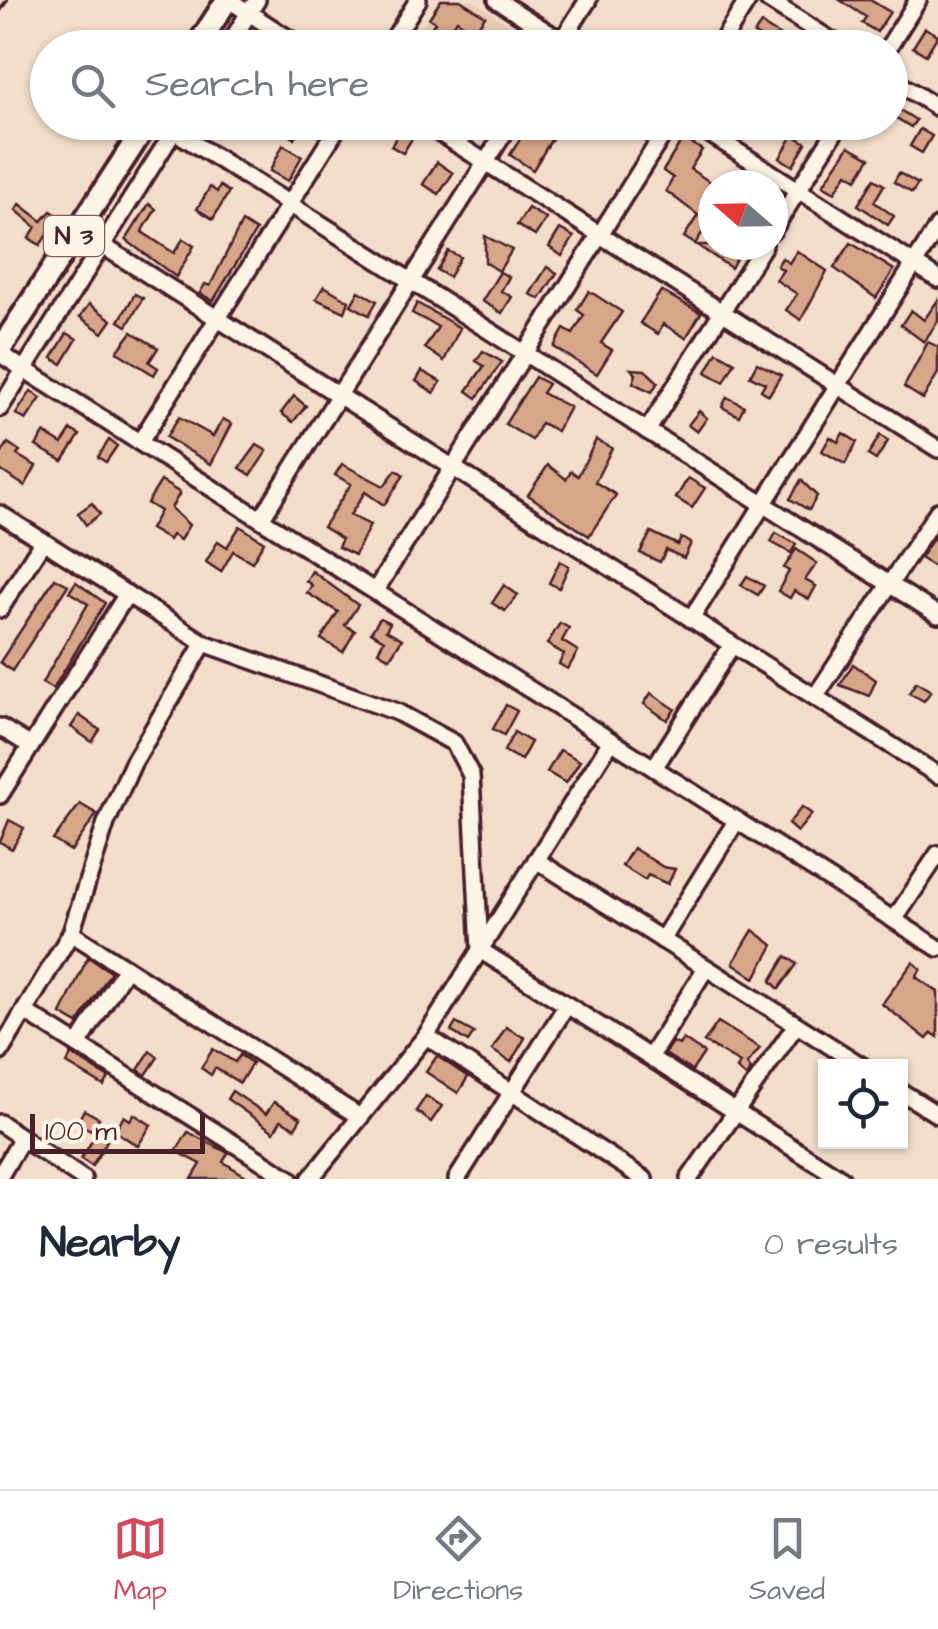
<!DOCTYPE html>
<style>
body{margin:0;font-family:"Architects Daughter",sans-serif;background:#f2f2f3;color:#1f2937}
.controls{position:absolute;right:30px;bottom:30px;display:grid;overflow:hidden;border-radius:0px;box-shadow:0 2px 8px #0004}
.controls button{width:90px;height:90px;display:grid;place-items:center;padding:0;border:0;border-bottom:2px solid #e0e1e3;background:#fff;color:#1f2937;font:50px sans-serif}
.compass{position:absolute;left:698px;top:170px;width:90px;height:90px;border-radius:50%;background:#fff;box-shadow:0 2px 8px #0004;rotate:290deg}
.scale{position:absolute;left:30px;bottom:25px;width:175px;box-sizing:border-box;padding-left:10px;border:5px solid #4a1f2b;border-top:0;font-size:28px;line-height:35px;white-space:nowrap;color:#4a1f2b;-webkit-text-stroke:8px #fcf5e5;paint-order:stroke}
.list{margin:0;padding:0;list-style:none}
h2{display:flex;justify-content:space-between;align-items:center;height:130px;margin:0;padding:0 40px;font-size:42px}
h2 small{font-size:32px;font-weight:400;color:#747a83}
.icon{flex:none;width:55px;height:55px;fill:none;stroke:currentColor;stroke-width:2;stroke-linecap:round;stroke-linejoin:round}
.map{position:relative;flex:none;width:938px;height:1179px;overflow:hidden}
.search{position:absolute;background:#fff;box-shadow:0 2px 8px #0004;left:30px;right:30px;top:30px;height:110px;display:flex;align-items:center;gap:25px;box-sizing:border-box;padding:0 35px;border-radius:55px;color:#747a83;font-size:38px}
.sheet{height:310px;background:#fff}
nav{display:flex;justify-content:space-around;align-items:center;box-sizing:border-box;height:140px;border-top:2px solid #e0e1e3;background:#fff;font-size:28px;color:#747a83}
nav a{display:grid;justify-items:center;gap:5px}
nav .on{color:#d1495b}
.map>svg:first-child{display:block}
.built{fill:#e9ccb6}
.building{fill:#d7a689;stroke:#4a1f2b;stroke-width:2.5}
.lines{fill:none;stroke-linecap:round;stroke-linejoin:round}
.minor-casing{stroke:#4a1f2b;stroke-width:22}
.major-casing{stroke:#4a1f2b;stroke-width:28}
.minor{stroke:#fcf5e5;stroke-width:15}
.major{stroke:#fcf5e5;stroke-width:20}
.rail{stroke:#4a1f2b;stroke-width:4}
.labels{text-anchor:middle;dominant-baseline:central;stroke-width:8;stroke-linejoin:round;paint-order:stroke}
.shield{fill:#fcf5e5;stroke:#7f5f63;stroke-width:2.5}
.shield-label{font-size:25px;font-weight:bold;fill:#4a1f2b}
</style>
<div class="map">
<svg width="938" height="1179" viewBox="0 0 938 1179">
<rect width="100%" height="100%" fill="#f1ddc9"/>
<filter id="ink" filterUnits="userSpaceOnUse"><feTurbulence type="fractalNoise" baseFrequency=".01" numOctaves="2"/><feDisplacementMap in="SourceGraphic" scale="20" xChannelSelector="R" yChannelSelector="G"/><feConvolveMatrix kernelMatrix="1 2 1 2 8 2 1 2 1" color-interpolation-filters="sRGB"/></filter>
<g filter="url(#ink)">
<g class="built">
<path d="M 439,0 L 472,0 L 542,46 L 408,48 Z"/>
<path d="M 451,123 L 492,122 L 492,123 L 480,141 Z"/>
</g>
<g class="building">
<path d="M 441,0 L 460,0 L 485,16 L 474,32 L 457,20 L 439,48 L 419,48 L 435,22 L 429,18 Z"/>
<path d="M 840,0 L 870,0 L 890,12 L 877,32 L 862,23 L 866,17 Z"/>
<path d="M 761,24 L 785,39 L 780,48 L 754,34 Z"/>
<path d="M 925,28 L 938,35 L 926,55 L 913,47 Z"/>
<path d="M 890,104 L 916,120 L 911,127 L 890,114 Z"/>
<path d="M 269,122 L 292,122 L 300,127 L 294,138 Z"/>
<path d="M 531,122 L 562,122 L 533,170 L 510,155 Z"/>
<path d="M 615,122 L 655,122 L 644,141 Z"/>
<path d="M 920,129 L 932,136 L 922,153 L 910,146 Z"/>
<path d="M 401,130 L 413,137 L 403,153 L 391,146 Z"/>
<path d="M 793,135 L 806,143 L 793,166 L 780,158 Z"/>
<path d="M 683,138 L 702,150 L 690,169 L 715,185 L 709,194 L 713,217 L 695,244 L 684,237 L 698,215 L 666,191 L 673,178 L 663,171 Z"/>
<path d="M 283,145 L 302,156 L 288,181 L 270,171 Z"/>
<path d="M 849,146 L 870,158 L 857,179 L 847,173 L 835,192 L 823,185 Z"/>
<path d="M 437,162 L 453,173 L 439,194 L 423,184 Z"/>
<path d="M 899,173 L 918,184 L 912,193 L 894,182 Z"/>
<path d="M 874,179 L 884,185 L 874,202 L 894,216 L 888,225 L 858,205 Z"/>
<path d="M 220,186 L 229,192 L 213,219 L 197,209 L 210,187 L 217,192 Z"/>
<path d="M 20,204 L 42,221 L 51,211 L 60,217 L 40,245 L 29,238 L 36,227 L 16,210 Z"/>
<path d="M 149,204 L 156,209 L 142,232 L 174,253 L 183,239 L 194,246 L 176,277 L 126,240 Z"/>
<path d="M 528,208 L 546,219 L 535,236 L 517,225 Z"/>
<path d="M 242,222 L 256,231 L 213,301 L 200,293 L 205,284 L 210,286 Z"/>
<path d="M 560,229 L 574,237 L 562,256 L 549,247 Z"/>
<path d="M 485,236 L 512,250 L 499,271 L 485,262 Z"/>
<path d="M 851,243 L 894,270 L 876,298 L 834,268 Z"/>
<path d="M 697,245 L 743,245 L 731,268 Z"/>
<path d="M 448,251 L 460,257 L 449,277 L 437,270 Z"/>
<path d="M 797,251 L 827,271 L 801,320 L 786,310 L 797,294 L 776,280 L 783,270 L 777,266 L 782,258 L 789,263 Z"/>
<path d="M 547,267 L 557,273 L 540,299 L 530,294 Z"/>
<path d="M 500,272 L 509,277 L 501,291 L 512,297 L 502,313 L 482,301 Z"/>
<path d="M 324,286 L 349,301 L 345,312 L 316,299 Z"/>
<path d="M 359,291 L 377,301 L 369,315 L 351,305 Z"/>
<path d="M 589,291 L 622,312 L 601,343 L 612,350 L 597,374 L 554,347 L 564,329 L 573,334 L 584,315 L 577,310 Z"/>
<path d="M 661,291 L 701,313 L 686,338 L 663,324 L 658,334 L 640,323 Z"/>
<path d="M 135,294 L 143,298 L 127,326 L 119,321 Z"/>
<path d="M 938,300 L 938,321 L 924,342 L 901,325 L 911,310 L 924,320 Z"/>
<path d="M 417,303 L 460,328 L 444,361 L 425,348 L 438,327 L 412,313 Z"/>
<path d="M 89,304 L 112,320 L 103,333 L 80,317 Z"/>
<path d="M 132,332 L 158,348 L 149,362 L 158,368 L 154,375 L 117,352 Z"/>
<path d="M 67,333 L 77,339 L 62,364 L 52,358 Z"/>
<path d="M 928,342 L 938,347 L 938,373 L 923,399 L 904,387 Z"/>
<path d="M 483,351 L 502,362 L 477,398 L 467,391 L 484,366 L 476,361 Z"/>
<path d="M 717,352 L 735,362 L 724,382 L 706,372 Z"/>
<path d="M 757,363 L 781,375 L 769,395 L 761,390 L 765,383 L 750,376 Z"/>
<path d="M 631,369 L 645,370 L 658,382 L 652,392 L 633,383 L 636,374 Z"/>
<path d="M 422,371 L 441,382 L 434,393 L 416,381 Z"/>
<path d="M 535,377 L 548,384 L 542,393 L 570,407 L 557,431 L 541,423 L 532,440 L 505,424 Z"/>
<path d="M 31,391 L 41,398 L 26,420 L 16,414 Z"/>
<path d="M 294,396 L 306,406 L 293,422 L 281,413 Z"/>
<path d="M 727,397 L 744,406 L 739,416 L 722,407 Z"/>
<path d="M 699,411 L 707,418 L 697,432 L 688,425 Z"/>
<path d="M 179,417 L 213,436 L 223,419 L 232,424 L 211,464 L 166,437 Z"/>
<path d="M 71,430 L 80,435 L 63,461 L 36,446 L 44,433 L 62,444 Z"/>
<path d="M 843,433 L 857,442 L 845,464 L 822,451 L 830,437 L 838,442 Z"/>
<path d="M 880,435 L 888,441 L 876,460 L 868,455 Z"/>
<path d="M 109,440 L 117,446 L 106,462 L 98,457 Z"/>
<path d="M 596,440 L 612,448 L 595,482 L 616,495 L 589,536 L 528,495 L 548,465 L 566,479 L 571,471 L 578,476 Z"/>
<path d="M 8,443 L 20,451 L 17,455 L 36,466 L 25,486 L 0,470 L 0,456 Z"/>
<path d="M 257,445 L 267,451 L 251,475 L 240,468 Z"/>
<path d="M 342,464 L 384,486 L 396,470 L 404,475 L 384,505 L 365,492 L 350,515 L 370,525 L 355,555 L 338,547 L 342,539 L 323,527 L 351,484 L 335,475 Z"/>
<path d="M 688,478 L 705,488 L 692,508 L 676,498 Z"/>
<path d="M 801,480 L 817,496 L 809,510 L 790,499 Z"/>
<path d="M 161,481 L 180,493 L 171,508 L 189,525 L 180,540 L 172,535 L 169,540 L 150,529 L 160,511 L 147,503 Z"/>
<path d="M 92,503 L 100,514 L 86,525 L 78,513 Z"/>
<path d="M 240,526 L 264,542 L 252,562 L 233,551 L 221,572 L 206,562 L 218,541 L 227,547 Z"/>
<path d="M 938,531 L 938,558 L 933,566 L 920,558 Z"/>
<path d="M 651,532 L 678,545 L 681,538 L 691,543 L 684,558 L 666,550 L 660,562 L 640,553 Z"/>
<path d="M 776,533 L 796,544 L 791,553 L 771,542 Z"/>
<path d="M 796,549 L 817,563 L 805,580 L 816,586 L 809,599 L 794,591 L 790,598 L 778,591 L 789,571 L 784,568 Z"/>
<path d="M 560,561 L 569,566 L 559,588 L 549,583 Z"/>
<path d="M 312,571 L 358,605 L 345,625 L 355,631 L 343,652 L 321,639 L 338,612 L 307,593 L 312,585 L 306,581 Z"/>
<path d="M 747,576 L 764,586 L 758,595 L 741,585 Z"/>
<path d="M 55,578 L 68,585 L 12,671 L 0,662 Z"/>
<path d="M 76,582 L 105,603 L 53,689 L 42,683 L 88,604 L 69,592 Z"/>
<path d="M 504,585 L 518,595 L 505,611 L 492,603 Z"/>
<path d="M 380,618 L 390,623 L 386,630 L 402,639 L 390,658 L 378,651 L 384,640 L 371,632 Z"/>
<path d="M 560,623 L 569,628 L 562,641 L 578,651 L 568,669 L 559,664 L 564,654 L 547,644 Z"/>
<path d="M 853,664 L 876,680 L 869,696 L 840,685 Z"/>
<path d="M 916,682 L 931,691 L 924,701 L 909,693 Z"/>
<path d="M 651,693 L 675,709 L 667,720 L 644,704 Z"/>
<path d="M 506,705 L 517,711 L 504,735 L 493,729 Z"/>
<path d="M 79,715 L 100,730 L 92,742 L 71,727 Z"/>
<path d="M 514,732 L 531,742 L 521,760 L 504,751 Z"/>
<path d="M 560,750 L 580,761 L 566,783 L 547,772 Z"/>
<path d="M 80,804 L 97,814 L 71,851 L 53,840 Z"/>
<path d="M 802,807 L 812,814 L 797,832 L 788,824 Z"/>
<path d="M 9,820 L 24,828 L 12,849 L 0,842 Z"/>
<path d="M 633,848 L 663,867 L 675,869 L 668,884 L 648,875 L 645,880 L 622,866 Z"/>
<path d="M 753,930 L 773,945 L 755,978 L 733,963 Z"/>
<path d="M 786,956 L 797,964 L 779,989 L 771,981 Z"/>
<path d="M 88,957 L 111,972 L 78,1024 L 61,1014 Z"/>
<path d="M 913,962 L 921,969 L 916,977 L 938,992 L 938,1037 L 932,1033 L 927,1039 L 882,1004 Z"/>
<path d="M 718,1022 L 760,1048 L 747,1064 L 751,1069 L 746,1077 L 737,1069 L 740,1063 L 704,1042 Z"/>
<path d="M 456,1023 L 474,1033 L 468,1042 L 451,1031 Z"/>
<path d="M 506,1027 L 525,1038 L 511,1062 L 492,1050 Z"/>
<path d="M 683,1039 L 704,1053 L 692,1071 L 665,1054 L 673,1042 L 679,1045 Z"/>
<path d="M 213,1049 L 235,1062 L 240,1055 L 252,1063 L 240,1083 L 215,1068 L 211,1075 L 201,1068 Z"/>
<path d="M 150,1051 L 158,1057 L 146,1075 L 138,1070 Z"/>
<path d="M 71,1054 L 109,1078 L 104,1086 L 67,1064 Z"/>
<path d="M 437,1056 L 468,1077 L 458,1093 L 426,1072 Z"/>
<path d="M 232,1091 L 266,1114 L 274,1102 L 301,1118 L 295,1128 L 281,1120 L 274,1132 L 227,1099 Z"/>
<path d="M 426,1096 L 442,1106 L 431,1122 L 416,1111 Z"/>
<path d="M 84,1110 L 99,1118 L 91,1130 L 77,1123 Z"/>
<path d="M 134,1114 L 151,1125 L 138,1146 L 115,1131 L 124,1116 L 130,1120 Z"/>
<path d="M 188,1132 L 228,1153 L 223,1162 L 251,1179 L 192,1179 L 201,1164 L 176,1151 Z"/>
<path d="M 96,1134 L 107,1141 L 92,1166 L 81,1159 Z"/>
</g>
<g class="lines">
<g class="minor-casing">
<g id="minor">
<path d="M 229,0 L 303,48"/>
<path d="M 497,0 L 573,48"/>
<path d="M 768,0 L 843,48"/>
<path d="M 558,47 L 588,0"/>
<path d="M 227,48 L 257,0"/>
<path d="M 388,48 L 418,0"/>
<path d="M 718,48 L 748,0"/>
<path d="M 888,48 L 918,0"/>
<path d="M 890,78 L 938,108"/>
<path d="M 160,122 L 938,615"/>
<path d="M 422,122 L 938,449"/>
<path d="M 691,122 L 938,279"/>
<path d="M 78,230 L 938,775"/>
<path d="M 773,230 L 841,122"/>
<path d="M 0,354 L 938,948"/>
<path d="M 0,408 L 179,123"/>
<path d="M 647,431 L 764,245"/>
<path d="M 140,442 L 341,122"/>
<path d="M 0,514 L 204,643 L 397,712 L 454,743 L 471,775 L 480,950 L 842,1179"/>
<path d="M 261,519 L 511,122"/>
<path d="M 375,591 L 671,122"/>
<path d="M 0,609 L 43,541"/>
<path d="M 691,619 L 938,226"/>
<path d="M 815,697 L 938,511"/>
<path d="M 0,727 L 31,746"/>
<path d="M 654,768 L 732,645"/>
<path d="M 0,795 L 127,594"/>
<path d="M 536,860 L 862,1066"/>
<path d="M 894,920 L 938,854"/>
<path d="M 71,933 L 360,1117"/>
<path d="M 662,940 L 737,820"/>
<path d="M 24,1011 L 290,1179"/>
<path d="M 426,1036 L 644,1179"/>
<path d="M 78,1045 L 126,968"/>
<path d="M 0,1052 L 71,933 L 106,823 L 133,763 L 204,643"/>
<path d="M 650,1057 L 706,968"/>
<path d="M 900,1091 L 938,1115"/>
<path d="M 0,1123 L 83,1179"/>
<path d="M 0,1176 L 21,1140"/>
<path d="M 310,1179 L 426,1036 L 611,741"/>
<path d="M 457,1179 L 567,1005"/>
<path d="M 689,1179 L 796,1025"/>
</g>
</g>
<g class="major-casing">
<g id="major">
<path d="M 196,48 L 227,0"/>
<path d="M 0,350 L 148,122"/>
</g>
</g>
<use href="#minor" class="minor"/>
<use href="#major" class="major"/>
<path class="rail" d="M 0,11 L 7,0"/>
</g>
</g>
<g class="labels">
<rect class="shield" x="44" y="216" width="60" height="40" rx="8"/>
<g class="shield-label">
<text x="74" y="236">N 3</text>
</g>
</g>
</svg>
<div class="controls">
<button><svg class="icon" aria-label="locate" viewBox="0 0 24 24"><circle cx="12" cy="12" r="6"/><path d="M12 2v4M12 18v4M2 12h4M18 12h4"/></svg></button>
</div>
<svg class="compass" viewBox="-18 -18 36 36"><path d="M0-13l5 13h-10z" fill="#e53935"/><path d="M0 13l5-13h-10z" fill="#747a83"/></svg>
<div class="scale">100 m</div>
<div class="search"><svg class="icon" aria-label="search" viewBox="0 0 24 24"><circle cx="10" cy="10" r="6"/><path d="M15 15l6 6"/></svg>Search here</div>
</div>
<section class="sheet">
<h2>Nearby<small>0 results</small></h2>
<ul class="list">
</ul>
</section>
<nav>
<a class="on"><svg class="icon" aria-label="map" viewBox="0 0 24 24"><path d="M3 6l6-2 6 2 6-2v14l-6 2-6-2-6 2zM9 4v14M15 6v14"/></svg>Map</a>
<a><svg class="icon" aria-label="directions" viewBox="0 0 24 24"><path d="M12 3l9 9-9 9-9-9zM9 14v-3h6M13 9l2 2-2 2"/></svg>Directions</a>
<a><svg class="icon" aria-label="saved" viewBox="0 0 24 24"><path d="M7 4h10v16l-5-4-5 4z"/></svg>Saved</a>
</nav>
